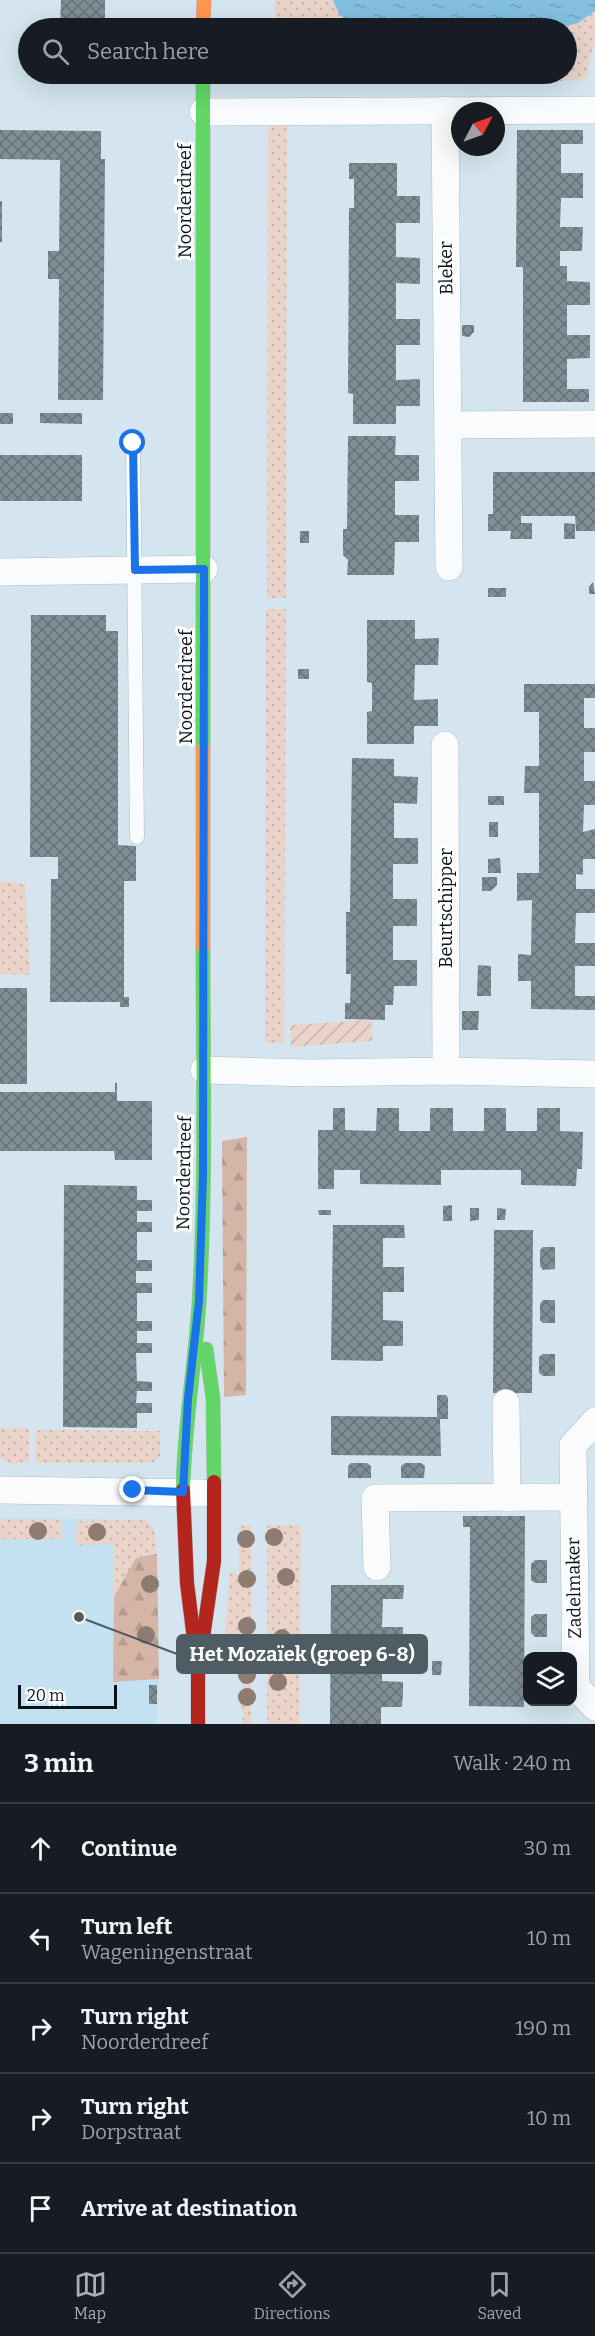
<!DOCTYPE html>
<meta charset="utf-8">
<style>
body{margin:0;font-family:Bitter,serif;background:#242831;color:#f1f3f6}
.controls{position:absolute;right:18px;bottom:18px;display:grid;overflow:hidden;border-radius:12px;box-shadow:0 6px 24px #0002}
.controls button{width:54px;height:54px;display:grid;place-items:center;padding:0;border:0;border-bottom:2px solid #363941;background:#171b24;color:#f1f3f6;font:30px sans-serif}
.compass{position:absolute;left:451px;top:102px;width:54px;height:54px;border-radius:50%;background:#171b24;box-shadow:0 6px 24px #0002;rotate:49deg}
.scale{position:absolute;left:18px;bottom:15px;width:99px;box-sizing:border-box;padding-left:6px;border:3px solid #081319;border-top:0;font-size:16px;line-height:21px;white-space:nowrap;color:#081319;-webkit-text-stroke:4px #fff;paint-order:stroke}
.stop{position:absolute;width:18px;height:18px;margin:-14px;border:4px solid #1a73e8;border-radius:50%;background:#fff}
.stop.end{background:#1a73e8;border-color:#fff;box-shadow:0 2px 6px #0008}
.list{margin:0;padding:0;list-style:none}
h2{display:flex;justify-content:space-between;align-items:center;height:78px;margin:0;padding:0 24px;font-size:26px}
h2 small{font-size:20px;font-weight:400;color:#9ea1a6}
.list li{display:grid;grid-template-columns:39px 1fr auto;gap:18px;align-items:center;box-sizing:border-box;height:90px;padding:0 24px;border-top:2px solid #363941}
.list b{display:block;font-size:22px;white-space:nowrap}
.list p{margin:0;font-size:20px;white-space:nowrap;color:#9ea1a6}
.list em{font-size:20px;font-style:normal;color:#9ea1a6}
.icon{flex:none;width:33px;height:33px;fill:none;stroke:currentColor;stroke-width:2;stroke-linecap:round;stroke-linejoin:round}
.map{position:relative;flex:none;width:595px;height:1724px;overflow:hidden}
.search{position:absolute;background:#171b24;box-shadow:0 6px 24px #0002;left:18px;right:18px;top:18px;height:66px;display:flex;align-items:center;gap:15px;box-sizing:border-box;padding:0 21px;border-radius:33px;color:#9ea1a6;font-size:22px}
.sheet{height:528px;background:#171b24}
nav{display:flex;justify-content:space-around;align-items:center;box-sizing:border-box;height:84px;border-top:2px solid #363941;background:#171b24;font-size:16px;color:#9ea1a6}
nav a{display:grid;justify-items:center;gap:3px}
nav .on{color:#a8afb4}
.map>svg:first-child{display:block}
.built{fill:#c4e1f1}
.grass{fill:url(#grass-dots)}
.forest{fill:url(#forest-firs)}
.garden{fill:url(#garden-furrows)}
.water{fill:url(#water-ripples)}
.building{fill:url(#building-cross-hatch)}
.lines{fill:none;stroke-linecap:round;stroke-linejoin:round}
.lane-casing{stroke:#afbcc4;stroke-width:15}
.street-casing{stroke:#afbcc4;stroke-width:28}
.fast-casing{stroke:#afbcc4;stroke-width:15}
.slow-casing{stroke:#afbcc4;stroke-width:15}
.jam-casing{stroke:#afbcc4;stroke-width:15}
.lane{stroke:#f9fbfd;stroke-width:14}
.street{stroke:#f9fbfd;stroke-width:27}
.fast{stroke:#63d668;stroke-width:14}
.slow{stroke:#ff974d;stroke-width:14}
.jam{stroke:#b3261e;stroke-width:14}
.tree{fill:#8e7c72}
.route{stroke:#1a73e8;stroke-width:8}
.labels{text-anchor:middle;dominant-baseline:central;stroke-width:6;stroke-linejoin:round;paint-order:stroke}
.street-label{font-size:18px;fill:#081319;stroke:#fff}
.leader{fill:none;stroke:#4f5c64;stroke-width:2}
.callout-dot{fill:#4f5c64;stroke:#fff;stroke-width:2}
.callout{fill:#4f5c64;stroke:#4f5c64;stroke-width:2}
.callout-label{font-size:20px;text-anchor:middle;font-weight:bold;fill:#fff}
</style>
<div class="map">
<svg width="595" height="1724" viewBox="0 0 595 1724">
<defs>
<pattern id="grass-dots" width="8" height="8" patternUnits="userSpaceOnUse" patternTransform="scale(1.5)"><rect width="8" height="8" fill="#ead4ca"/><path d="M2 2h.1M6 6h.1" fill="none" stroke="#c7b5ad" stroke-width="1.8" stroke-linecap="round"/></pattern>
<pattern id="forest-firs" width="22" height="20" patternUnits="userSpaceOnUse" patternTransform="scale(1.5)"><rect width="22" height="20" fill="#d5b6a6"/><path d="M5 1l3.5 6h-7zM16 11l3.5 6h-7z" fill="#b59c8e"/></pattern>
<pattern id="garden-furrows" width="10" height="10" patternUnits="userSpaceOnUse" patternTransform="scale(1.5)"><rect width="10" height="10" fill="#ead4ca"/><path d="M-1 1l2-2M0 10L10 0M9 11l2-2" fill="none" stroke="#c7b5ad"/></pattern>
<pattern id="water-ripples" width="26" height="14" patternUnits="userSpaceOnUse" patternTransform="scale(1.5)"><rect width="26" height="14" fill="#82bfe0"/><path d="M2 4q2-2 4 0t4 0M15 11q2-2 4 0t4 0" fill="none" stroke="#6fa3c0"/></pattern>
<pattern id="building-cross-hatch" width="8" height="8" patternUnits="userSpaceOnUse" patternTransform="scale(1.5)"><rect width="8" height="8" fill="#808d95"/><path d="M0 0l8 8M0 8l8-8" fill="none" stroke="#677279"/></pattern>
</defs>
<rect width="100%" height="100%" fill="#d4e5ef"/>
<path class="built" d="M 0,1518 L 146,1520 L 154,1529 L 157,1554 L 159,1679 L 156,1724 L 0,1724 Z"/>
<g class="grass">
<path d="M 275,0 L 333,0 L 339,14 L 356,28 L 275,28 Z"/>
<path d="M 595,11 L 595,44 L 590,56 L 587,79 L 535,83 L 371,74 L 566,74 L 566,28 L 559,28 L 578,23 Z"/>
<path d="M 268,124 L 287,124 L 286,598 L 267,598 Z"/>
<path d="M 266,609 L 286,609 L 284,1043 L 265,1043 Z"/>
<path d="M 0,881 L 25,884 L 30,975 L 0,974 Z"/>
<path d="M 0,1428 L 29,1428 L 29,1462 L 10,1464 L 0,1458 Z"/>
<path d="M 36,1430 L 160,1431 L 160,1456 L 152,1463 L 36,1463 Z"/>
<rect x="0" y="1520" width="62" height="19"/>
<path d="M 146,1520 L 154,1529 L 157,1554 L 136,1558 L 114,1597 L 114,1544 L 76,1545 L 77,1521 Z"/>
<path d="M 239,1525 L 251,1526 L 251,1724 L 242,1724 L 243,1714 L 236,1694 L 244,1691 L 238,1665 L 229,1666 L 224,1648 L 230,1573 L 239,1574 Z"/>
<path d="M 267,1525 L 301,1525 L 299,1724 L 267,1724 Z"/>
</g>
<g class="forest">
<path d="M 247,1137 L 246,1395 L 224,1397 L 222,1141 Z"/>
<path d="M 157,1554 L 159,1679 L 113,1682 L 114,1597 L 136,1558 Z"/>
</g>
<path class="garden" d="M 371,1020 L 373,1041 L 291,1047 L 290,1025 Z"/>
<path class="water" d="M 333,0 L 595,0 L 595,11 L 578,23 L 559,28 L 356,28 L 339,14 Z"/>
<g class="building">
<path d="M 61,0 L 105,0 L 105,28 L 60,28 Z"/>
<path d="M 0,130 L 101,131 L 101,159 L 105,159 L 103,400 L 58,400 L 59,279 L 48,279 L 48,251 L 59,251 L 60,160 L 0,159 Z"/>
<path d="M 517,130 L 583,130 L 583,144 L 561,144 L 561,173 L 583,173 L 583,198 L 561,198 L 560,227 L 583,227 L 582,251 L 560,251 L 560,266 L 567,266 L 567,281 L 590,282 L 590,305 L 567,305 L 567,335 L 590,335 L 590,358 L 567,359 L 567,389 L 589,389 L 589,402 L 523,402 L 523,267 L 516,267 Z"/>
<path d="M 349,163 L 397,163 L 397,196 L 420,196 L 420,223 L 396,223 L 396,257 L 420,258 L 420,284 L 396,283 L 396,319 L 420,319 L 420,345 L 396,345 L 396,380 L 420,379 L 420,406 L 396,406 L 396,424 L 353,424 L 353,394 L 348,393 L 349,208 L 354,208 L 354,179 L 349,179 Z"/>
<rect x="0" y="201" width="2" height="41"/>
<path d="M 462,325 L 474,325 L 474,332 L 469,337 L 462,336 Z"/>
<rect x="0" y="413" width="13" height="11"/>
<path d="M 40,413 L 82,413 L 82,424 L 40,423 Z"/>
<path d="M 348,436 L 396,436 L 395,455 L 419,455 L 419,481 L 395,481 L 395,515 L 419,515 L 419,542 L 395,542 L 394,575 L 347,575 L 348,560 L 343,555 L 343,529 L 347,529 Z"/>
<rect x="0" y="455" width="82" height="46"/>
<path d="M 493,472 L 595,472 L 595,531 L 576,531 L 575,516 L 521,516 L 521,523 L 532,523 L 532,539 L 510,539 L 511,531 L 488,531 L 488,514 L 493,514 Z"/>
<path d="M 564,523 L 575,524 L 575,539 L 564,539 Z"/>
<rect x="300" y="531" width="9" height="12"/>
<path d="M 593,582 L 595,594 L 589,594 L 589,587 Z"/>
<rect x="488" y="588" width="18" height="9"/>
<path d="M 31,615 L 106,615 L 106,631 L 118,631 L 118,845 L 136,846 L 136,881 L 124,881 L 124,997 L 129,997 L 129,1007 L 120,1007 L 120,1002 L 50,1002 L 51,879 L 58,879 L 58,857 L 30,857 Z"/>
<path d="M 367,620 L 415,620 L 415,639 L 439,638 L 438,665 L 415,665 L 414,700 L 438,699 L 438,726 L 414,726 L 414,744 L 367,744 L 367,712 L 372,711 L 372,683 L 367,682 Z"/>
<rect x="298" y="669" width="11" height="10"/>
<path d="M 524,684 L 595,684 L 595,698 L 584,698 L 584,728 L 595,728 L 595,752 L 584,752 L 584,781 L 595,781 L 595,805 L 584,805 L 583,832 L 595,829 L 595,859 L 583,859 L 583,875 L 576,874 L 576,889 L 595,889 L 595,913 L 576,913 L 575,943 L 595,943 L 595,966 L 575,966 L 575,996 L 595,996 L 595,1010 L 531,1009 L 531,981 L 518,981 L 518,954 L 531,955 L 532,900 L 517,901 L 517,873 L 539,873 L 539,793 L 524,793 L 525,766 L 539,766 L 539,712 L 524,712 Z"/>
<path d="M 352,758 L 394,759 L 394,776 L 418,777 L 417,804 L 394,803 L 394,838 L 418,838 L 418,864 L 393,864 L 393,899 L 417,899 L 417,926 L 393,926 L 393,960 L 417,960 L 417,986 L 394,986 L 393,1005 L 385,1005 L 385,1020 L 345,1019 L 345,1003 L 350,1003 L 351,974 L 346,974 L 346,912 L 350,912 Z"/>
<rect x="488" y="796" width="16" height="9"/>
<rect x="489" y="822" width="9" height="15"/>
<path d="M 500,858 L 501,873 L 488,873 L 488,859 Z"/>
<path d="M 482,877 L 497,877 L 497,885 L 491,891 L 482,891 Z"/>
<path d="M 478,965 L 491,966 L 491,996 L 477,996 Z"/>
<rect x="0" y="988" width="27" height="96"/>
<path d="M 462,1011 L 479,1011 L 478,1030 L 462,1030 Z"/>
<path d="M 115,1083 L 117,1083 L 117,1101 L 152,1101 L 152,1160 L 115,1160 L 114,1151 L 0,1151 L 0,1092 L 115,1092 Z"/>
<path d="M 333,1108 L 345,1108 L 345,1130 L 376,1131 L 377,1108 L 399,1108 L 399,1131 L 430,1131 L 430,1108 L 453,1108 L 453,1131 L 484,1131 L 484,1108 L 506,1108 L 506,1131 L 537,1131 L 537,1108 L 560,1108 L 560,1131 L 583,1132 L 582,1169 L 577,1169 L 576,1186 L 521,1185 L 521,1170 L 441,1170 L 441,1185 L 360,1184 L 360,1170 L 334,1170 L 334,1189 L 318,1189 L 318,1130 L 333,1130 Z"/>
<path d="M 64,1185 L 137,1186 L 137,1200 L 152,1200 L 152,1211 L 137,1211 L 137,1222 L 152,1222 L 152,1232 L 137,1232 L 137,1260 L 152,1260 L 152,1271 L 136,1271 L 136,1283 L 152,1283 L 152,1293 L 137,1293 L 137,1321 L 152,1321 L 152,1331 L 137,1331 L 137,1343 L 152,1343 L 152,1353 L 136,1353 L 137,1381 L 152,1382 L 152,1391 L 137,1391 L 136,1403 L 152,1403 L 152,1413 L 137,1413 L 137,1428 L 63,1427 Z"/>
<path d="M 452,1205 L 452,1221 L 443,1221 L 443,1206 Z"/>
<path d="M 470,1208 L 479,1208 L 479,1220 L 470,1221 Z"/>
<path d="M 497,1208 L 506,1209 L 505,1220 L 497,1220 Z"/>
<path d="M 318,1210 L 331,1210 L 331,1215 L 319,1215 Z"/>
<path d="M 333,1225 L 404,1225 L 405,1238 L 383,1238 L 383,1267 L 404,1267 L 404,1292 L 383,1292 L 383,1320 L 403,1321 L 403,1346 L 383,1346 L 383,1361 L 331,1360 Z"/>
<path d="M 494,1230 L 533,1230 L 532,1393 L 493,1393 Z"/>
<path d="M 543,1247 L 555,1247 L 555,1269 L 543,1270 L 540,1266 L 540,1250 Z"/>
<path d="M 543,1300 L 555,1300 L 555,1323 L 543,1323 L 540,1320 L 540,1304 Z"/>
<path d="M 543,1354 L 555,1354 L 555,1376 L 543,1376 L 539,1373 L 539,1357 Z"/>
<path d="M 437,1395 L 446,1395 L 448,1398 L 448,1419 L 440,1419 L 441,1456 L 331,1455 L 331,1416 L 437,1417 Z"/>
<path d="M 351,1463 L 367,1463 L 371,1466 L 371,1478 L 348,1478 L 348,1466 Z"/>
<path d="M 405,1463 L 421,1463 L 425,1466 L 424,1478 L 401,1478 L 401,1466 Z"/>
<path d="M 463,1516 L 525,1516 L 524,1707 L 469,1706 L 470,1527 L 463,1527 Z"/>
<path d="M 535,1560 L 547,1560 L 547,1583 L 535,1583 L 531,1580 L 531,1564 Z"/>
<path d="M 331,1585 L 404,1585 L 403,1599 L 383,1599 L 382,1627 L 403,1627 L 403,1654 L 382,1653 L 382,1681 L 403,1682 L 403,1694 L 402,1707 L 381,1707 L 381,1724 L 330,1724 Z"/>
<path d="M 535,1614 L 547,1614 L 547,1637 L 535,1637 L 531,1633 L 531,1617 Z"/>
<path d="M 432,1661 L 442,1661 L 441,1675 L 432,1675 Z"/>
<rect x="149" y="1685" width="8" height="19"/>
</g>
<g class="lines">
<g class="lane-casing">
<path id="lane" d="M 133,443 L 137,837"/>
</g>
<g class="street-casing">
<g id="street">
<path d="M 445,110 L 449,567"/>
<path d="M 203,112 L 595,110"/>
<path d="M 448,425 L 595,424"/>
<path d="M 0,572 L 204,569"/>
<path d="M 445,745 L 446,1071"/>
<path d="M 204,1070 L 309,1073 L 446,1071 L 595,1074"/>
<path d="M 506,1403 L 507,1498"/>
<path d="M 595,1421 L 573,1445 L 576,1687 L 595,1707"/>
<path d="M 0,1490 L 203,1493"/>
<path d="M 377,1567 L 375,1498 L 573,1497"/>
</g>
</g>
<g class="fast-casing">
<g id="fast">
<path d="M 203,74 L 203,749"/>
<path d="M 206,1349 L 213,1398 L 214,1482"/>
<path d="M 183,1490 C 184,1422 197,1355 200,1287 C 206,1174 203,1060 203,946"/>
</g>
</g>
<g class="slow-casing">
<g id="slow">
<path d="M 203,28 L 204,0"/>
<path d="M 203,749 L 203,946"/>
</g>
</g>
<g class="jam-casing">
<g id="jam">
<path d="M 183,1490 L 187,1583 L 198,1672"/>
<path d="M 198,1724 L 198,1672 L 214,1561 L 214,1482"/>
</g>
</g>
<use href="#lane" class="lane"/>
<use href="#street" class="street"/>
<use href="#fast" class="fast"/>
<use href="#slow" class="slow"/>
<use href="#jam" class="jam"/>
</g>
<g class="tree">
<circle cx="38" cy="1531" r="9"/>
<circle cx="97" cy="1532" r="9"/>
<circle cx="274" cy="1537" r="9"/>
<circle cx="246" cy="1539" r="9"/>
<circle cx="286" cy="1577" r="9"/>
<circle cx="247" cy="1579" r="9"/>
<circle cx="150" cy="1584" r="9"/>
<circle cx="247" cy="1626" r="9"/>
<circle cx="146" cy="1635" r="9"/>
<circle cx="282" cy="1638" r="9"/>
<circle cx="247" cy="1675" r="9"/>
<circle cx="278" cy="1682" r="9"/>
<circle cx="247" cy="1697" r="9"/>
</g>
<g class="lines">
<path class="route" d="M 133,443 L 135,570 L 204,569 L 203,1174 L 199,1301 L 188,1399 L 183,1492 L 133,1490"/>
</g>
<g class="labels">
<g class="street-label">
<text transform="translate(185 201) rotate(-90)">Noorderdreef</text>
<text transform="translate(446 268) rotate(-91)">Bleker</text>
<text transform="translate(186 687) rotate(-90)">Noorderdreef</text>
<text transform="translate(446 908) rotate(-90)">Beurtschipper</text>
<text transform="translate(184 1173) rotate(-89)">Noorderdreef</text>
<text transform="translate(574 1588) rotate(-91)">Zadelmaker</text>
</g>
</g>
<path class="leader" d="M79 1617L177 1654"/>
<circle class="callout-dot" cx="79" cy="1617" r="6"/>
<rect class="callout" x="177" y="1635" width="250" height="38" rx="6"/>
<g class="callout-label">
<text x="302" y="1661">Het Mozaïek (groep 6-8)</text>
</g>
</svg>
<div class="controls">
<button><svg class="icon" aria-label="layers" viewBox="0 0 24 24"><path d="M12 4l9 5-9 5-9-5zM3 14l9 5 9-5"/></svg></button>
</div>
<svg class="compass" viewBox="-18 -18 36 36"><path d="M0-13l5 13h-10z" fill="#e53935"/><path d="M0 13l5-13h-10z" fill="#9ea1a6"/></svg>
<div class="scale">20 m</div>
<div class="stop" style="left:133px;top:443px"></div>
<div class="stop end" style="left:133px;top:1490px"></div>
<div class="search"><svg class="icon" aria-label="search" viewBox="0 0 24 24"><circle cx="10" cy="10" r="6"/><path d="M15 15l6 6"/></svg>Search here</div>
</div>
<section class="sheet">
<h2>3 min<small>Walk · 240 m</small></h2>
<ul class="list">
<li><svg class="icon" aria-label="ahead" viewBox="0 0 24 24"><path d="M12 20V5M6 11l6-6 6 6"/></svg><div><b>Continue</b></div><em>30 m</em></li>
<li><svg class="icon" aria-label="left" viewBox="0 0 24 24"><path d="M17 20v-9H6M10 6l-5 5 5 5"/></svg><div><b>Turn left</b><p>Wageningenstraat</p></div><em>10 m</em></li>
<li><svg class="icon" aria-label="right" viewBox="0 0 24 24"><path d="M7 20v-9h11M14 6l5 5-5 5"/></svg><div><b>Turn right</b><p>Noorderdreef</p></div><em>190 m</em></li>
<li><svg class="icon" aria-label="right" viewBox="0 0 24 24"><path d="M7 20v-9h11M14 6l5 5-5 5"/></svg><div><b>Turn right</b><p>Dorpstraat</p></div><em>10 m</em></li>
<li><svg class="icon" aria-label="arrive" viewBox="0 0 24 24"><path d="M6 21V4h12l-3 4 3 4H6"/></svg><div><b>Arrive at destination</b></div></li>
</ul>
</section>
<nav>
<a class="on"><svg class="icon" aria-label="map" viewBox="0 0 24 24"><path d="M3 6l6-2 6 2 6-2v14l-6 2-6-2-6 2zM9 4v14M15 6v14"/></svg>Map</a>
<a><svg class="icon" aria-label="directions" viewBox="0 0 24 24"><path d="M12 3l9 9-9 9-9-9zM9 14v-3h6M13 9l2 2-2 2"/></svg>Directions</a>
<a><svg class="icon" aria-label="saved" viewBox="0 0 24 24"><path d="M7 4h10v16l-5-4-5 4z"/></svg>Saved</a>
</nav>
